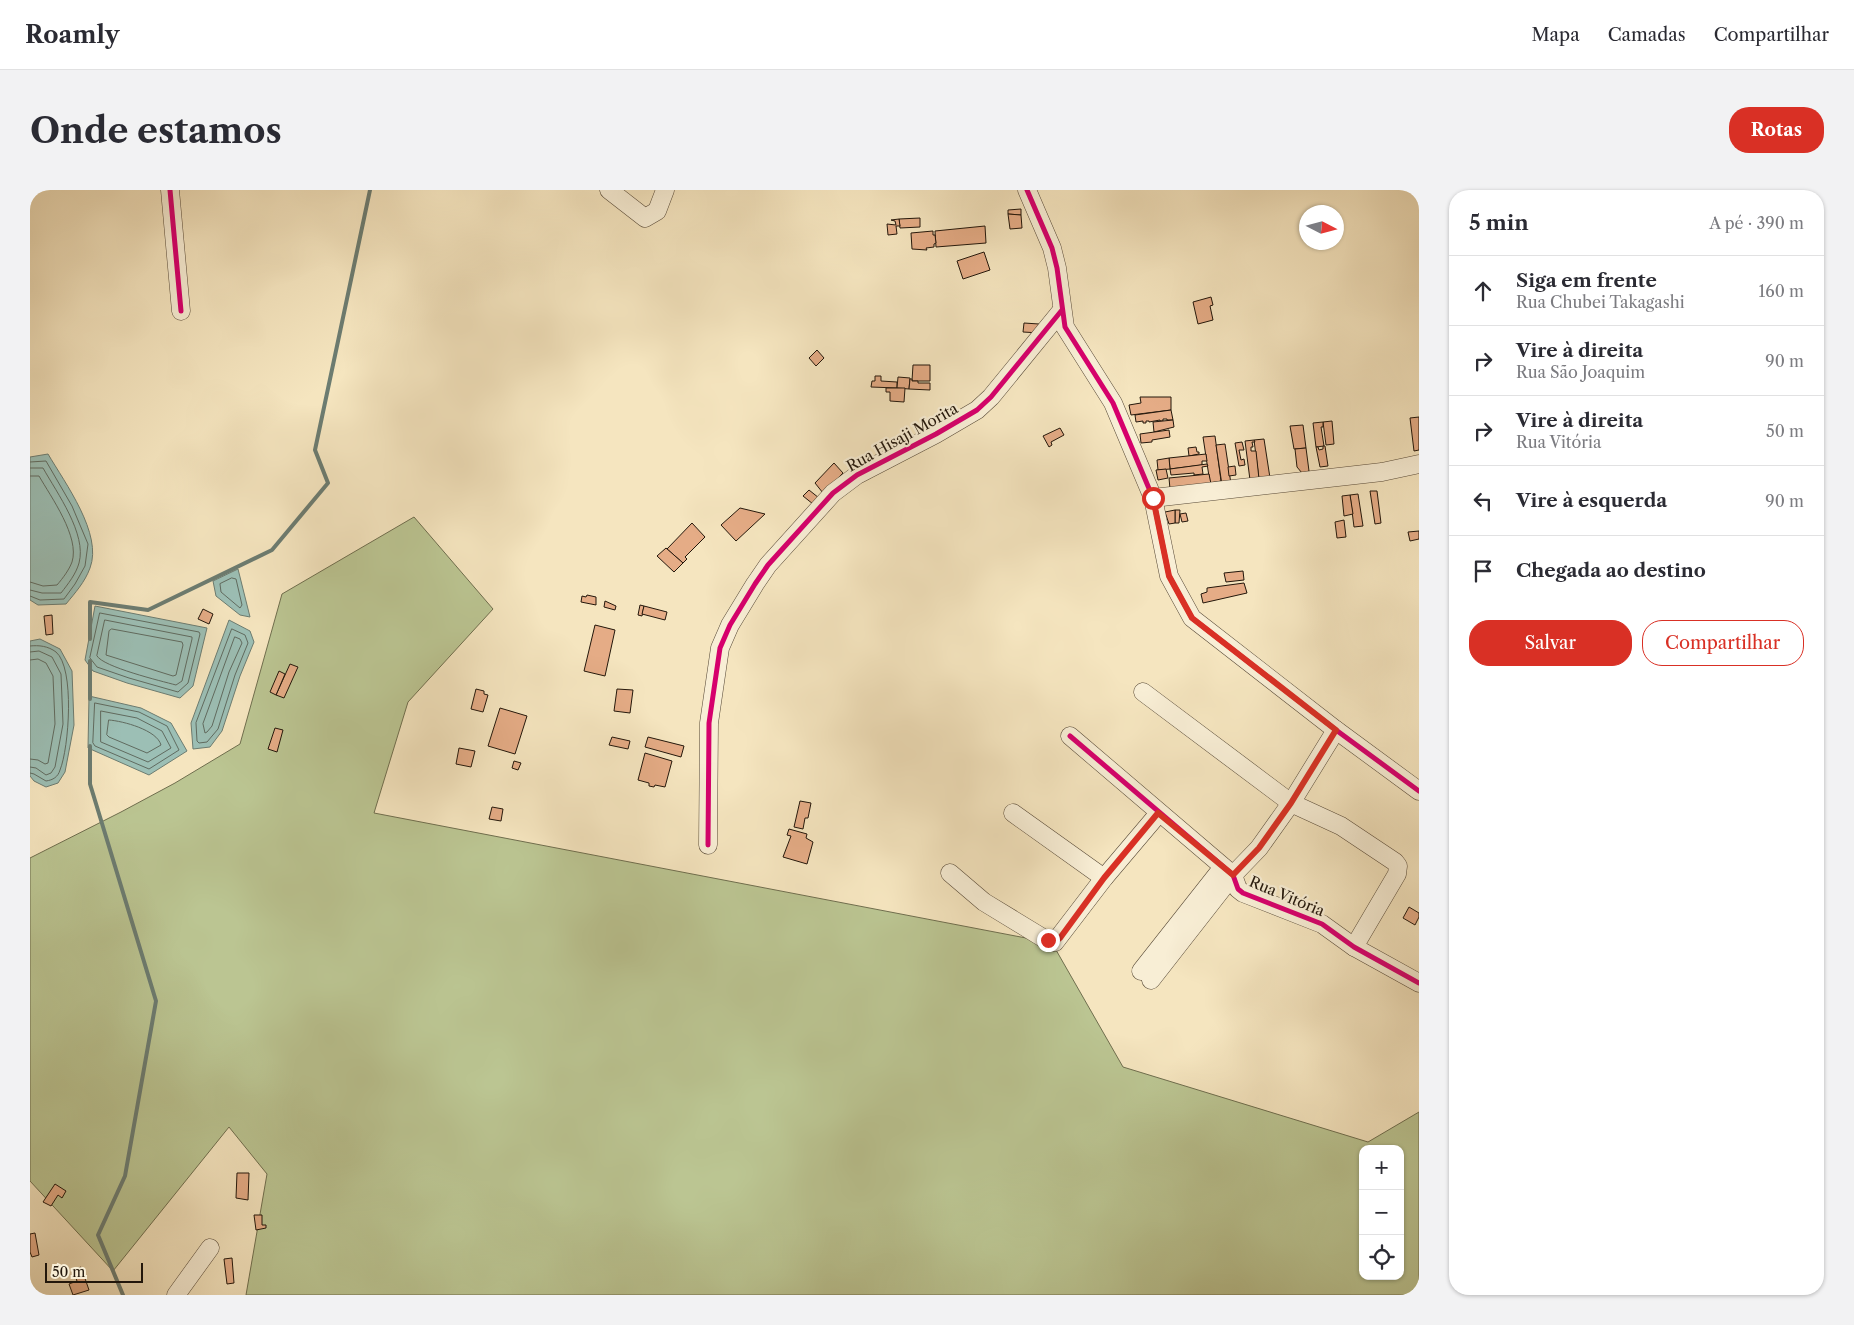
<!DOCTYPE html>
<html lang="pt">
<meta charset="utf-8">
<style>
body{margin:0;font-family:"Libre Caslon Text",serif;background:#f2f2f3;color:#2b2b33}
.controls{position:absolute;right:15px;bottom:15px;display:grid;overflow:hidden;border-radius:10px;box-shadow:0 1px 4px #0004}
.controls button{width:45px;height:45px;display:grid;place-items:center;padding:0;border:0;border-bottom:1px solid #e1e1e2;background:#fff;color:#2b2b33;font:25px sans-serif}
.compass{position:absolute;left:1269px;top:15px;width:45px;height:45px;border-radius:50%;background:#fff;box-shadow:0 1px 4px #0004;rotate:96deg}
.scale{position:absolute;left:15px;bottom:12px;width:98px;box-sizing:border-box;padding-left:5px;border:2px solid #23170b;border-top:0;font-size:14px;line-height:18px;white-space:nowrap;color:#23170b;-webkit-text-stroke:4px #f8eed5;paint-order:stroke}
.stop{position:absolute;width:15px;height:15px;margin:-11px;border:4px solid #d93025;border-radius:50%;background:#fff}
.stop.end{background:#d93025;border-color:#fff;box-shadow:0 1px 5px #0008}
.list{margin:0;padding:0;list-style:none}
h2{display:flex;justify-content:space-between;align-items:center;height:65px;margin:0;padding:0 20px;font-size:21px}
h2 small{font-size:16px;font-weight:400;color:#7c7c81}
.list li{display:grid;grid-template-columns:32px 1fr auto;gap:15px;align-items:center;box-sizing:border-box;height:70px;padding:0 20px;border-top:1px solid #e1e1e2}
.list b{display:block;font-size:19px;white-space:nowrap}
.list p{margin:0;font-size:16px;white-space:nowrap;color:#7c7c81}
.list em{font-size:16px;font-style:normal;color:#7c7c81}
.actions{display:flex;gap:10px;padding:15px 20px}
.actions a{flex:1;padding:11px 0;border:1px solid #d93025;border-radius:20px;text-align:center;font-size:18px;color:#d93025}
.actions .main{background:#d93025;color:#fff}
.icon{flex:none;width:28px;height:28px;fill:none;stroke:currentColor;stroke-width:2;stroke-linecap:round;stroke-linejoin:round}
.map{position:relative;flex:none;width:1389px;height:1105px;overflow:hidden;border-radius:20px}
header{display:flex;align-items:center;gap:30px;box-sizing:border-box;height:70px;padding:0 25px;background:#fff;border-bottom:1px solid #e1e1e2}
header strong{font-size:24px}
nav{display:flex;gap:28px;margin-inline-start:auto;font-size:18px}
.intro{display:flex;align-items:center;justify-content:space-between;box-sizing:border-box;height:120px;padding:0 30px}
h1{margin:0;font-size:35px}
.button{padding:12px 22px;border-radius:20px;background:#d93025;color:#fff;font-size:18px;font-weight:700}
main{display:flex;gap:30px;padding:0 30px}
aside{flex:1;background:#fff;border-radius:20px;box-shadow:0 1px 4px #0004}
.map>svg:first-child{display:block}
.green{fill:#bbc592;stroke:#6f6e4e;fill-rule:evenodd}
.water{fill:#9cbfb5;stroke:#6c7c71}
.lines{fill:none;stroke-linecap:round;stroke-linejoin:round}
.shore{stroke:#606b60;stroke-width:1}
.stream{stroke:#6c7c71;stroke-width:4}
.building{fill:#e5ac86;stroke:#23170b}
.minor-casing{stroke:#584a38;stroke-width:19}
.minor{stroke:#f8eed5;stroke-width:18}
.cycleway-casing{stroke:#f8eed5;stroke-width:8}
.cycleway{stroke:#d6006c;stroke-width:5}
.route{stroke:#d93025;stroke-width:6}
.labels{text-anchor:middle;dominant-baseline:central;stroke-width:4.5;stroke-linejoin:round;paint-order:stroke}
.street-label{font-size:15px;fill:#23170b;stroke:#f8eed5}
</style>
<header>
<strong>Roamly</strong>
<nav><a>Mapa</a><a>Camadas</a><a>Compartilhar</a></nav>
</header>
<div class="intro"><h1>Onde estamos</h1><a class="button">Rotas</a></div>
<main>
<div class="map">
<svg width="1389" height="1105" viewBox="0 0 1389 1105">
<rect width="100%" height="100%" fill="#f5e5bf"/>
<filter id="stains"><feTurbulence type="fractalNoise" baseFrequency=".004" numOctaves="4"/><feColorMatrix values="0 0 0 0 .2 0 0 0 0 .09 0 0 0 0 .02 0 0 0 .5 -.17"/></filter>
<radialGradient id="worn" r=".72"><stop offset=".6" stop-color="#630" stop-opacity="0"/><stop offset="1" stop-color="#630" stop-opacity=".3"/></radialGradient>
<path class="green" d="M 384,327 L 463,419 L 378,512 L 344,623 L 1022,753 L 1093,877 L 1338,952 L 1389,922 L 1389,1105 L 216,1105 L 237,984 L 199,937 L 83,1081 L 0,991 L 0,668 L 91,622 L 145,593 L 210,554 L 252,404 ZM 1333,959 L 1370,959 L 1370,1086 L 1333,1086 Z"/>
<g class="water">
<path d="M 18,264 C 35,293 73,344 60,378 C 55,392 45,403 36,414 L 8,415 L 0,410 L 0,267 Z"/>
<path d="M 208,379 L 220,427 L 210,425 L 186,406 L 183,391 Z"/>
<path d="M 65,416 L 177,438 L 163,496 L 150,508 L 97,493 L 63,481 L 55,470 Z"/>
<path d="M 199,430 L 220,441 L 224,452 L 210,486 L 192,541 L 180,557 L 163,559 L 161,533 Z"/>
<path d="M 10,449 L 30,459 L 42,481 L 44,535 L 35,582 L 28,593 L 16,597 L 4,591 L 0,586 L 0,451 Z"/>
<path d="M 59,506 L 111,518 L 141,533 L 157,561 L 119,585 L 58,558 Z"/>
</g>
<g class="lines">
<g class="shore">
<path d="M 0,272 L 16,271 L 42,316 L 58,354 L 55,376 L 45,394 L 34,409 L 10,410 L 0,406"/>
<path d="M 0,278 L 13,278 C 27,303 57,344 49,373 C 46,384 38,394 31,403 L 12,403 L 0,400"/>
<path d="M 0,286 L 9,286 C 21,307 50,347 42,372 C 39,380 33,388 27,395 L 13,396 L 0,392"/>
<path d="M 202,388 L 206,389 L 212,415 L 210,418 L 191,402 L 190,394 Z"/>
<path d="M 70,423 L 169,442 L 170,444 L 158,493 L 148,502 L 99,488 L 67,477 L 60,468 Z"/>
<path d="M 75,430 L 162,447 L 162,449 L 152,491 L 146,495 C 131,491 73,477 67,466 Z"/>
<path d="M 82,439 L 152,452 L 153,455 L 146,485 L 143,486 L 76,465 L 79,441 Z"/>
<path d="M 202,439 L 215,445 L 218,453 L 205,485 L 188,539 L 177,552 L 169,553 L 167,551 L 166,533 Z"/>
<path d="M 205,447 L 210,449 L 212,453 L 199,482 L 182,536 L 177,542 L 175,543 L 173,534 Z"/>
<path d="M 0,456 C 9,455 18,456 26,462 C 45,478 39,558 30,580 C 28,587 23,590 16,591 L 4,584 L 0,583"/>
<path d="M 0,462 L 9,461 L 22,467 L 31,484 L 33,534 L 25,577 L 21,583 L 16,585 L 6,578 L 0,577"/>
<path d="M 0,470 L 8,469 L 16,473 L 23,486 L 25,534 L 18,573 L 15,574 L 8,570 L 0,569"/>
<path d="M 65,513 L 109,522 L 137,536 L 149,560 L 119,579 L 65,556 L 63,553 Z"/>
<path d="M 71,521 L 107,528 L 132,541 L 141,558 L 118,572 L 71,552 Z"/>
<path d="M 79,530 C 93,531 127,540 131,555 L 117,563 L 79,547 L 77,545 Z"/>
</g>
<g class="stream">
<path d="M 60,449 L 60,412 L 118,420 L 242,360 L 298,293 L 285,260 L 340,0"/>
<path d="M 60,509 L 60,471"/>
<path d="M 60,556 L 60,594 L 126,811 L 95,986 L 68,1045 L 93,1105"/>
</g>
</g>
<g class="building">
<path d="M 991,19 L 991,25 L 978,24 L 978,20 Z"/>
<path d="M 978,24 L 991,25 L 992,38 L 980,39 Z"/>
<path d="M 890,28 L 890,37 L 870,38 L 869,29 Z"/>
<path d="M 869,29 L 870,36 L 866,36 L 867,44 L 858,45 L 857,34 L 866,35 L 865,31 L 861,30 Z"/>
<path d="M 955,36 L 956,53 L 906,57 L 905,41 Z"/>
<path d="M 903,41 L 903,45 L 905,45 L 906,53 L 904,54 L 904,57 L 896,58 L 897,60 L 882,59 L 881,43 Z"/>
<path d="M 954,62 L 960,80 L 933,89 L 927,71 Z"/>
<path d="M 1181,107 L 1183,115 L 1180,116 L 1183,130 L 1168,134 L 1163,112 Z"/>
<path d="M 994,133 L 1009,134 L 1010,143 L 993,142 Z"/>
<path d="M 787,160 L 794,168 L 786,176 L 779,168 Z"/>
<path d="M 883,175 L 900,175 L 900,191 L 882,191 Z"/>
<path d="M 845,186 L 851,186 L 851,191 L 867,192 L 867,198 L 841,197 L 842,191 L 845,191 Z"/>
<path d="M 868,187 L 880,188 L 879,199 L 867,198 Z"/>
<path d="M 880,189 L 882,189 L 882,191 L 888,191 L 888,193 L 900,193 L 900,200 L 879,199 Z"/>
<path d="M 856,198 L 875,198 L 874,212 L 860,211 L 860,202 L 856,202 Z"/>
<path d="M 1110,207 L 1141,207 L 1141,220 L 1101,225 L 1099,215 L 1111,213 Z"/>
<path d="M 1141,220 L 1143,230 L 1137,230 L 1137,229 L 1133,229 L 1133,231 L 1130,231 L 1130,230 L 1119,232 L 1119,231 L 1116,231 L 1116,233 L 1113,233 L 1113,231 L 1106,232 L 1105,225 Z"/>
<path d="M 1389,227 L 1389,260 L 1384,261 L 1380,228 Z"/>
<path d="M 1143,230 L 1144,237 L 1124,242 L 1123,232 Z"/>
<path d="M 1302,231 L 1304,254 L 1296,255 L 1293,232 Z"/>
<path d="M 1293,232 L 1293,237 L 1291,237 L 1294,256 L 1286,257 L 1283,233 Z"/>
<path d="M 1273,235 L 1276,258 L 1264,259 L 1260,236 Z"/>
<path d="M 1030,238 L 1034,245 L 1021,252 L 1022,255 L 1019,257 L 1013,246 Z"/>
<path d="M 1139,240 L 1140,247 L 1122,250 L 1122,252 L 1111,253 L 1110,244 Z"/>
<path d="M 1185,246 L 1191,291 L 1180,293 L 1173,247 Z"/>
<path d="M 1234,249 L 1240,288 L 1229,289 L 1224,250 Z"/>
<path d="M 1224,250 L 1225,252 L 1222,252 L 1223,257 L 1221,257 L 1221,261 L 1226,261 L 1229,289 L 1220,290 L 1215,251 Z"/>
<path d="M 1212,252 L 1214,260 L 1209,260 L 1211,270 L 1214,269 L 1215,275 L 1209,276 L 1205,253 Z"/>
<path d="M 1195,254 L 1201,294 L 1192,295 L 1186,255 Z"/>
<path d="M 1293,256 L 1295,256 L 1298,276 L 1290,277 L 1286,257 L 1288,257 L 1289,260 L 1293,259 Z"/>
<path d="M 1166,257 L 1167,262 L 1169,262 L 1169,264 L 1159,266 L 1158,258 Z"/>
<path d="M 1276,258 L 1279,281 L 1272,283 L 1267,277 L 1265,259 Z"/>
<path d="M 1176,264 L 1177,271 L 1172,271 L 1172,275 L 1140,279 L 1139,268 Z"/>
<path d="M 1139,268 L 1140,279 L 1128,280 L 1127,270 Z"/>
<path d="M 804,273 L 813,283 L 793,303 L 785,293 Z"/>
<path d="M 1177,274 L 1178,276 L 1172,277 L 1173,284 L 1164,285 L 1164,283 L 1141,285 L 1140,279 Z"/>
<path d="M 1205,276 L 1206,285 L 1199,286 L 1198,277 Z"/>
<path d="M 1136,279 L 1138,288 L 1128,290 L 1126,280 Z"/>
<path d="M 1179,284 L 1181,294 L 1140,299 L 1139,288 Z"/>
<path d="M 779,300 L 789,308 L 783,314 L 773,306 Z"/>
<path d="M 1340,301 L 1347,301 L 1351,333 L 1345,334 Z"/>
<path d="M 1328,304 L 1333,336 L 1324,337 L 1320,305 Z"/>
<path d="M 1320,305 L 1323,324 L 1314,326 L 1312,306 Z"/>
<path d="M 710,318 L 735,324 L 706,351 L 691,335 Z"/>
<path d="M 1145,320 L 1150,320 L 1149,333 L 1145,333 Z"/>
<path d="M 1145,320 L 1145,333 L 1139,334 L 1135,322 Z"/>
<path d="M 1156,323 L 1158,331 L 1152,332 L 1150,324 Z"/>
<path d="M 1314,330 L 1316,347 L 1307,348 L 1305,332 Z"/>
<path d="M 662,333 L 675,347 L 655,367 L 657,369 L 653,373 L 637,359 Z"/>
<path d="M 1389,341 L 1389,349 L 1380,351 L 1378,342 Z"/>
<path d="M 636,358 L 653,373 L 644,382 L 627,366 Z"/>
<path d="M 1213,381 L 1214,390 L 1196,392 L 1194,383 Z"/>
<path d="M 1214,393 L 1217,403 L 1173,413 L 1171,404 L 1177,402 L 1177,398 Z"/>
<path d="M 557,405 L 566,407 L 566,415 L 551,412 L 552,406 L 556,407 Z"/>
<path d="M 575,411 L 586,416 L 585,420 L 574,417 Z"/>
<path d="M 610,415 L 614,416 L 612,426 L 608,425 Z"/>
<path d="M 614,416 L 637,422 L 635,430 L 612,424 Z"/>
<path d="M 173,419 L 183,424 L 179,434 L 168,429 Z"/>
<path d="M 22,425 L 23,444 L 16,445 L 14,426 Z"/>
<path d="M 565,435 L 585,440 L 575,486 L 554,481 Z"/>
<path d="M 260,474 L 268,477 L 254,508 L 246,505 Z"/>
<path d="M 249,481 L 255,484 L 246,505 L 240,502 Z"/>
<path d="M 446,499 L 454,501 L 454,504 L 458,505 L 453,522 L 441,519 Z"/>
<path d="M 587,499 L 603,500 L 600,523 L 584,521 Z"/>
<path d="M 470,518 L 497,526 L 485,564 L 458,556 Z"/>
<path d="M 245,538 L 253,540 L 247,562 L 238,559 Z"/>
<path d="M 582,547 L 600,551 L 598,559 L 579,555 Z"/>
<path d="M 618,547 L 654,556 L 651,567 L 615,557 Z"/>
<path d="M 429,558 L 445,561 L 441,577 L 426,574 Z"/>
<path d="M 615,563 L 642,571 L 635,597 L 625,595 L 624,597 L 619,596 L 619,593 L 608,590 Z"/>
<path d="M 484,571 L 491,573 L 488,580 L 482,578 Z"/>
<path d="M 770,611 L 781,613 L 778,628 L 775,628 L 773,639 L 764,637 Z"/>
<path d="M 462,617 L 473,619 L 471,631 L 459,629 Z"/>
<path d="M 759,639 L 777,644 L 776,648 L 783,652 L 777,674 L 753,667 L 761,646 L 757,645 Z"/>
<path d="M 1379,717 L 1389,723 L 1389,727 L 1385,735 L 1373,728 Z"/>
<path d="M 207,983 L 219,983 L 218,1010 L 206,1008 Z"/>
<path d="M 25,994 L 36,1001 L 32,1008 L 28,1005 L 21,1016 L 13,1012 Z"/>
<path d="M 224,1025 L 232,1025 L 232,1035 L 236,1035 L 236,1038 L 226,1040 Z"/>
<path d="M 5,1043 L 9,1065 L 2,1067 L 0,1062 L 0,1044 Z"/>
<path d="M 202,1068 L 204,1093 L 197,1094 L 194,1069 Z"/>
<path d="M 51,1077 L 59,1100 L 43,1105 L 39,1094 L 47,1091 L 43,1080 Z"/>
</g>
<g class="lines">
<g class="minor-casing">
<g id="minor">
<path d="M 140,0 L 151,121"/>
<path d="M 579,0 L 615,28 L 627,21 L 635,0"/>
<path d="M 997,0 L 1022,58 L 1027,78 L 1035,137 L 1083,213 L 1123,308 L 1139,386 L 1162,428 L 1306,540 L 1389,601"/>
<path d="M 1123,308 L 1352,282 L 1389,274"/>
<path d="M 1113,502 L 1261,613 L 1311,636 L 1365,672 L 1368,676 L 1367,684 L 1324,757"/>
<path d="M 1040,546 L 1203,685 L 1208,699 L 1213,703 L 1292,734 L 1324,757 L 1389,793"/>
<path d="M 983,623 L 1074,688"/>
<path d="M 678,655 L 679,533 L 690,458 L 700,435 L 725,394 L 738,375 L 803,303 L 827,285 L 906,244 L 947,220 L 961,207 L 1032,120"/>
<path d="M 920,683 L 954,712 L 1018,751 L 1025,752 L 1074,688 L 1129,623"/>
<path d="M 1111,781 L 1193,677"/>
<path d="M 1121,790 L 1203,685 L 1229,658 L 1261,613 L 1306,540"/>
<path d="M 146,1105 L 180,1058"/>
</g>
</g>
<use href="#minor" class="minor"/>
<g class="cycleway-casing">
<g id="cycleway">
<path d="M 140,0 L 151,121"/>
<path d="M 997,0 L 1022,58 L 1027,78 L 1035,137 L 1083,213 L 1123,308 L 1139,386 L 1162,428 L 1306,540 L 1389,601"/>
<path d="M 1040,546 L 1203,685 L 1208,699 L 1213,703 L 1292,734 L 1324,757 L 1389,793"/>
<path d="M 678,655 L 679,533 L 690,458 L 700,435 L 725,394 L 738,375 L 803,303 L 827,285 L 906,244 L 947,220 L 961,207 L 1032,120"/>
</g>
</g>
<use href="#cycleway" class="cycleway"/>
</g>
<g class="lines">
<path class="route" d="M 1018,750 L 1025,752 L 1030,748 L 1074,688 L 1128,623 L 1203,685 L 1229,658 L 1261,613 L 1306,540 L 1162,428 L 1139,386 L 1123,308"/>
</g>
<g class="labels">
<g class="street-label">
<text transform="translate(872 247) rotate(-29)">Rua Hisaji Morita</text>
<text transform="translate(1257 706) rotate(23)">Rua Vitória</text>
</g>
</g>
<rect width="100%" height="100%" filter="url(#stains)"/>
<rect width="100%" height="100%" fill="url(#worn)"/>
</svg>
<div class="controls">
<button>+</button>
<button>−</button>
<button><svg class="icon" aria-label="locate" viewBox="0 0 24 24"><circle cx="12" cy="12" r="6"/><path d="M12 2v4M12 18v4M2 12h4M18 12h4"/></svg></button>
</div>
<svg class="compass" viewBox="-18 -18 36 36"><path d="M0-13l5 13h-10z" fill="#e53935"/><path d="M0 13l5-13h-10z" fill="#7c7c81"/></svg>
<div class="scale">50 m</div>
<div class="stop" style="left:1123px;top:308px"></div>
<div class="stop end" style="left:1018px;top:750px"></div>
</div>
<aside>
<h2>5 min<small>A pé · 390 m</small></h2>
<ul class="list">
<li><svg class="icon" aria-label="ahead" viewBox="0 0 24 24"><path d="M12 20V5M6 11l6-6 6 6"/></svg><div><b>Siga em frente</b><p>Rua Chubei Takagashi</p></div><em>160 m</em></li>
<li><svg class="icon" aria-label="right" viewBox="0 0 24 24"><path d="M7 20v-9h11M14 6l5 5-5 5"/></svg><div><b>Vire à direita</b><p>Rua São Joaquim</p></div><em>90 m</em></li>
<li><svg class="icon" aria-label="right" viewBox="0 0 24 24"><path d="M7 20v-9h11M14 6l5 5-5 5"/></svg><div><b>Vire à direita</b><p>Rua Vitória</p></div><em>50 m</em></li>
<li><svg class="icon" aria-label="left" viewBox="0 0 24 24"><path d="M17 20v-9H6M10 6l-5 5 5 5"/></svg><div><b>Vire à esquerda</b></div><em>90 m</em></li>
<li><svg class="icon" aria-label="arrive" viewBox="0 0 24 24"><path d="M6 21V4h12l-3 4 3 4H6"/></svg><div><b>Chegada ao destino</b></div></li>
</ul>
<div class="actions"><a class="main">Salvar</a><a>Compartilhar</a></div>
</aside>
</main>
